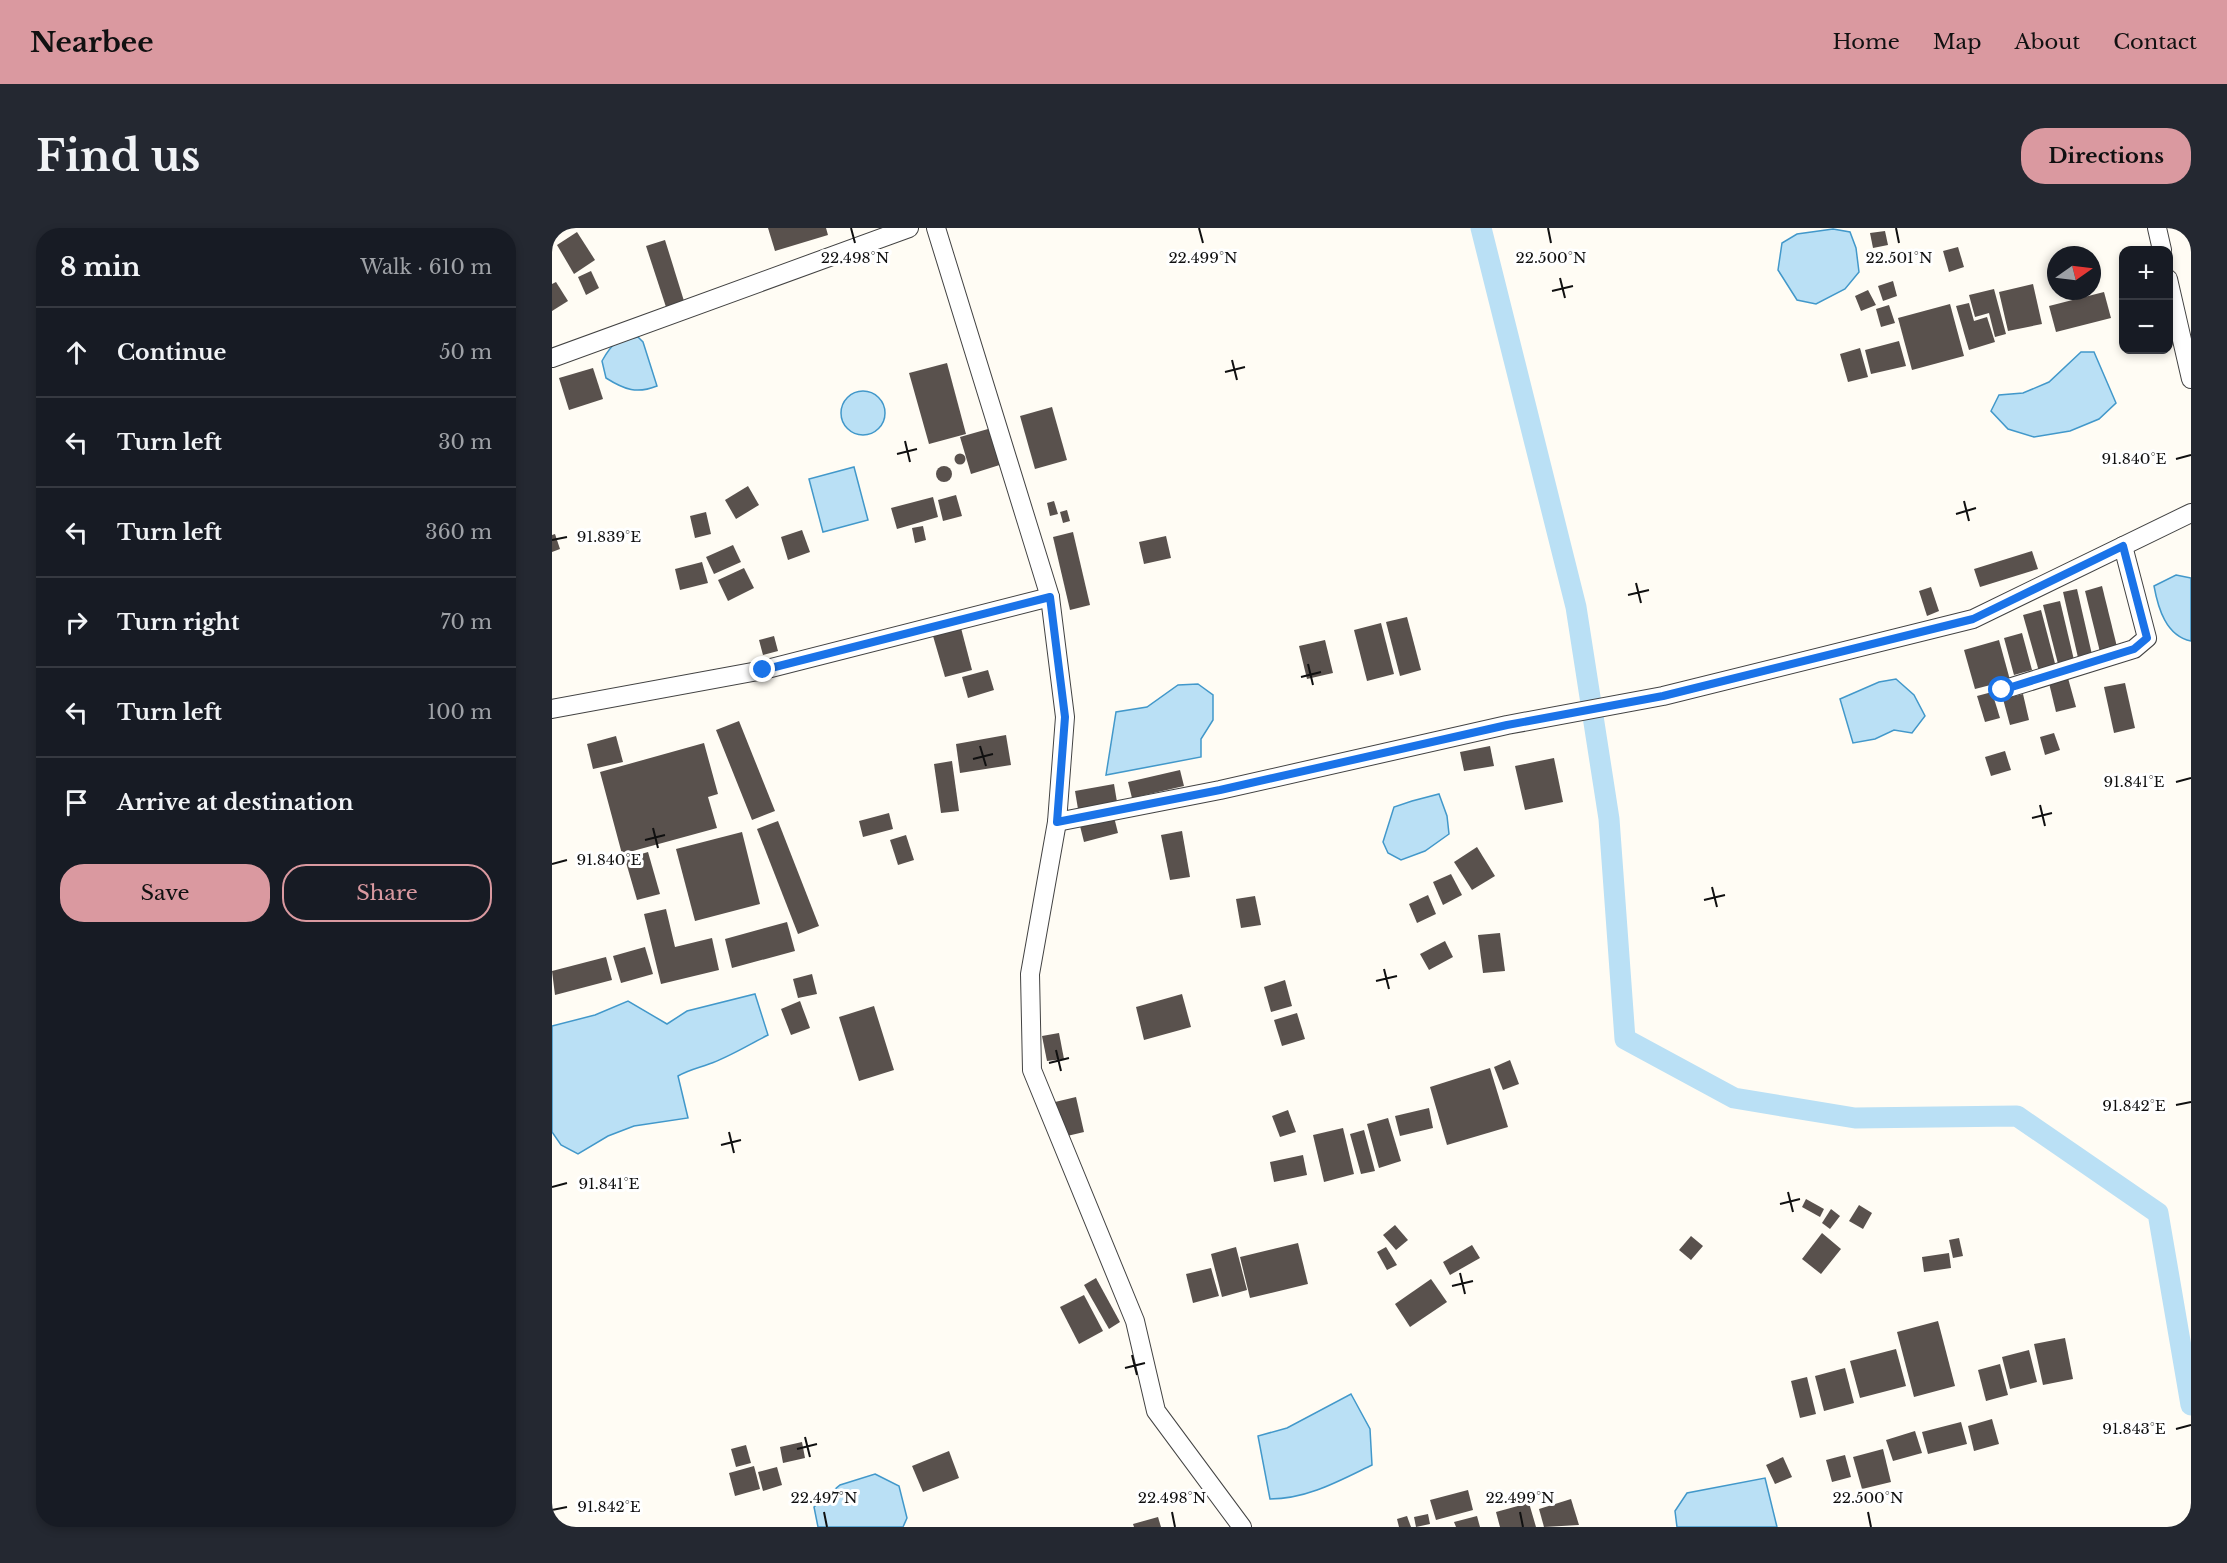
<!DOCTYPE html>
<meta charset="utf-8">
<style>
body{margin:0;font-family:"Libre Baskerville",serif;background:#242831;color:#f1f3f6}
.controls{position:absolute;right:18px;top:18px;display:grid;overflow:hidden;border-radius:12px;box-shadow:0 3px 9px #0003}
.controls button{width:54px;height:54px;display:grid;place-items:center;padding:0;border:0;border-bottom:2px solid #363941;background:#171b24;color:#f1f3f6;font:30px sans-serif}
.compass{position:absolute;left:1495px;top:18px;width:54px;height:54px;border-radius:50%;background:#171b24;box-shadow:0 3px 9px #0003;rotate:76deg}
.stop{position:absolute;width:18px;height:18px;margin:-14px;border:4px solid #1a73e8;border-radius:50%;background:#fff}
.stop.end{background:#1a73e8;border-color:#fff;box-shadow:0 2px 6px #0008}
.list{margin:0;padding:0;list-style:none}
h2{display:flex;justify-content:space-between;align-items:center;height:78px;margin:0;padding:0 24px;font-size:26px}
h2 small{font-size:20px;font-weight:400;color:#9ea1a6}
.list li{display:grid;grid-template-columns:39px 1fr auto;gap:18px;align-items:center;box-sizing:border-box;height:90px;padding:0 24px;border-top:2px solid #363941}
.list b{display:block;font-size:22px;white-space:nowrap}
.list em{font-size:20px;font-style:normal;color:#9ea1a6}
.actions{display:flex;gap:12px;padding:18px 24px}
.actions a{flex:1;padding:14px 0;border:2px solid #da99a0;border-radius:24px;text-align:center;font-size:21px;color:#da99a0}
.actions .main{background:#da99a0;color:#111}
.icon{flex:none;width:33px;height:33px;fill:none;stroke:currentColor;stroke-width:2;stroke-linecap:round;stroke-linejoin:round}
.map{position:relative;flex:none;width:1639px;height:1299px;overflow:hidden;border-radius:24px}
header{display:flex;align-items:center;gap:36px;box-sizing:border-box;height:84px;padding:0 30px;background:#da99a0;color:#111}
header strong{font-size:28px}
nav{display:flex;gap:33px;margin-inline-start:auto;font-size:21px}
.intro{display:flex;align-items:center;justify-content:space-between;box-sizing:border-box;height:144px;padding:0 36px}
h1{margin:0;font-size:42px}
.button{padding:15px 27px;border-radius:24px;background:#da99a0;color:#111;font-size:21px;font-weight:700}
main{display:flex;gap:36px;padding:0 36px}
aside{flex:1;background:#171b24;border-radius:24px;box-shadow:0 3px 9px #0003}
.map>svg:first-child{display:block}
.water{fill:#bae0f5;stroke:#4298ca;stroke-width:1.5}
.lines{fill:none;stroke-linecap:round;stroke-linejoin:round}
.canal{stroke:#bae0f5;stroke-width:21}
.building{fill:#59514d}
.street-casing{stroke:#434343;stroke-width:20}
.street{stroke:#fff;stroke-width:18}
.route{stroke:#1a73e8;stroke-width:8}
.ticks{fill:none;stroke:#101010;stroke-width:2}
.ticks-label{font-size:15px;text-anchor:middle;fill:#101010;stroke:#fff;stroke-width:6;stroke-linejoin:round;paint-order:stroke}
</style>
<header>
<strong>Nearbee</strong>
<nav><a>Home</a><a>Map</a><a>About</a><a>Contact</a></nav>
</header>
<div class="intro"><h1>Find us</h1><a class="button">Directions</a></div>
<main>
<aside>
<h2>8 min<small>Walk · 610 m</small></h2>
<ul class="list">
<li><svg class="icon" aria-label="ahead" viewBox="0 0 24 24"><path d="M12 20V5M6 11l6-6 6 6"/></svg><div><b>Continue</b></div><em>50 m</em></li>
<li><svg class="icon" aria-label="left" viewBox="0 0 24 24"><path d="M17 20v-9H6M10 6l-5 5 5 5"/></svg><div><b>Turn left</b></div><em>30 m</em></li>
<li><svg class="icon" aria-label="left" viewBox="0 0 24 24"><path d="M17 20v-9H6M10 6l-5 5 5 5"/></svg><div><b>Turn left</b></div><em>360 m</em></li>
<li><svg class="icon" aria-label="right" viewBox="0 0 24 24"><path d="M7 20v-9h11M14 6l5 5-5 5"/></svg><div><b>Turn right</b></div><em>70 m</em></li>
<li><svg class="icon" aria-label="left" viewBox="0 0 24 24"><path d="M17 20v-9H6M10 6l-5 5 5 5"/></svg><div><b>Turn left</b></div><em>100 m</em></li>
<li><svg class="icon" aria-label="arrive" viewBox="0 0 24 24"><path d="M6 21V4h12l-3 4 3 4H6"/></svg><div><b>Arrive at destination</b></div></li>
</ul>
<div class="actions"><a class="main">Save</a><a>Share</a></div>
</aside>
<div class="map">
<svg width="1639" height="1299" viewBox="0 0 1639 1299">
<rect width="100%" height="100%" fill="#fffcf4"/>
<g class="water">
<path d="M 1281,1 L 1298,4 L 1304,20 L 1307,44 L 1293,61 L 1264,76 L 1245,72 L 1226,42 L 1230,15 L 1245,6 Z"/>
<path d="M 86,109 L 91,114 L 105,158 C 85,166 73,162 54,150 L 50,133 C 61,113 65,113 86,109 Z"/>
<path d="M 1529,124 L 1542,124 L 1564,175 L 1547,191 L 1518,203 L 1482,209 L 1456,201 L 1439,183 L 1447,167 L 1471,165 L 1497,154 Z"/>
<circle cx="311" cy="185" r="22"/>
<path d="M 302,239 L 316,292 L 271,304 L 257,251 Z"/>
<path d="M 1624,347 L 1639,350 L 1639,413 C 1614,408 1606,380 1602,358 Z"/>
<path d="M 1344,451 L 1362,467 L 1373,488 L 1360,505 L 1342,502 L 1323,511 L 1301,515 L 1288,471 L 1327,454 Z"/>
<path d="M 646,456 L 661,467 L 661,492 L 649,511 L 649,529 L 554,547 L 564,484 L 595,479 L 626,457 Z"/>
<path d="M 887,566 L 895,588 L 897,606 L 873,623 L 849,632 L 836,625 L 831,614 L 842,579 L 860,573 Z"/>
<path d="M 203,766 L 216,807 C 196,817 177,829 157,836 C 146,840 136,842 126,848 L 136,890 L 82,898 L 56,908 L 26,926 L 9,917 L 0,904 L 0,798 L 43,787 L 76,773 L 115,796 L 135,783 Z"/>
<path d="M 799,1166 L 818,1201 L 820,1237 C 787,1253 755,1271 718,1271 L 706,1208 L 735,1200 Z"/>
<path d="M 323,1246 L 347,1258 L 355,1290 L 351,1299 L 266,1299 L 262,1279 L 288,1257 Z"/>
<path d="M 1213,1250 L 1225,1299 L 1125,1299 L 1123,1283 L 1135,1265 Z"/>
</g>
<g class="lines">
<path class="canal" d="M 929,0 L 1024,379 L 1057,591 L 1073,811 L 1182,870 L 1303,890 L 1465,888 L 1606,985 L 1639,1177"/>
</g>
<g class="building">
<path d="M 216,0 L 274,0 L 276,7 L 223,23 Z"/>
<path d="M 1333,3 L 1336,17 L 1321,20 L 1318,5 Z"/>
<path d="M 25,4 L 43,32 L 22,46 L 5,17 Z"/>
<path d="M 113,12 L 132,73 L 114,79 L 94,18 Z"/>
<path d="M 1406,19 L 1412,39 L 1397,44 L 1391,23 Z"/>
<path d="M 39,43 L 47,60 L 34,67 L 26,49 Z"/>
<path d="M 1341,53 L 1345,68 L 1331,73 L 1326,58 Z"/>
<path d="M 4,54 L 16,73 L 0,83 L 0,56 Z"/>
<path d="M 1481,56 L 1490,96 L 1456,103 L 1447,64 Z"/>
<path d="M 1442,61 L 1454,106 L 1443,109 L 1437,85 L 1423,89 L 1417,67 Z"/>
<path d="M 1316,62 L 1324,77 L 1309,83 L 1303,68 Z"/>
<path d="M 1552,64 L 1559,90 L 1504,104 L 1497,78 Z"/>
<path d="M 1417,75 L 1422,93 L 1435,89 L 1443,114 L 1417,122 L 1404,78 Z"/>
<path d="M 1398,76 L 1412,128 L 1360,142 L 1346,90 Z"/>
<path d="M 1337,77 L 1343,95 L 1329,99 L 1324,81 Z"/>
<path d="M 1347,113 L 1354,138 L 1319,146 L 1313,122 Z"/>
<path d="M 1308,120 L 1316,149 L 1296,154 L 1288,126 Z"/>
<path d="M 395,135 L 414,206 L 377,216 L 357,145 Z"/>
<path d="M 41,140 L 51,171 L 17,182 L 7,150 Z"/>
<path d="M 500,179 L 515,232 L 483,241 L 468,188 Z"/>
<path d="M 443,199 L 454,235 L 419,246 L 408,209 Z"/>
<circle cx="408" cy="231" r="5.5"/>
<circle cx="392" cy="246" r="8"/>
<path d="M 196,258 L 207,277 L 184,291 L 173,272 Z"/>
<path d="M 404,267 L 410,288 L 391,293 L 386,272 Z"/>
<path d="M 381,269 L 386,289 L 345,301 L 339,280 Z"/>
<path d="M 502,273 L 506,286 L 498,288 L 495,275 Z"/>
<path d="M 515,282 L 518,293 L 511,295 L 508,284 Z"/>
<path d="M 154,284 L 159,306 L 143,310 L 138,288 Z"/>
<path d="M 371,298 L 374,312 L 363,315 L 360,300 Z"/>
<path d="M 250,302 L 258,324 L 236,332 L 229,309 Z"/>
<path d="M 521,304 L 538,377 L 518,382 L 501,309 Z"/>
<path d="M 3,306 L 8,321 L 0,324 L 0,307 Z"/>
<path d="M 614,308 L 619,330 L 592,336 L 587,314 Z"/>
<path d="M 181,317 L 189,334 L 162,346 L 154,329 Z"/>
<path d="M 1480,323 L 1486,341 L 1428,359 L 1422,341 Z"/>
<path d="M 150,334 L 156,355 L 128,362 L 123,341 Z"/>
<path d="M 192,340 L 202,360 L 176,373 L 166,352 Z"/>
<path d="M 1550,358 L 1566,423 L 1549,428 L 1533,363 Z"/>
<path d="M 1379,359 L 1387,383 L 1375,388 L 1367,363 Z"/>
<path d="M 1525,361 L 1541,431 L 1527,434 L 1511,364 Z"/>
<path d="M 1508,373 L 1522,432 L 1506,436 L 1491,377 Z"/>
<path d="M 1489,382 L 1505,443 L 1488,447 L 1471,387 Z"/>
<path d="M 855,389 L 869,442 L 848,448 L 834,394 Z"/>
<path d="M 829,395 L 842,446 L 815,453 L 802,402 Z"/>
<path d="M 409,400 L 420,442 L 393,449 L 381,408 Z"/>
<path d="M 1470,405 L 1480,442 L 1462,447 L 1452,410 Z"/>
<path d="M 222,408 L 226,423 L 211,427 L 207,412 Z"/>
<path d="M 773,412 L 781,445 L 755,451 L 747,418 Z"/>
<path d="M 1447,412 L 1458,452 L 1423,461 L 1412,422 Z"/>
<path d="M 436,442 L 442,462 L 416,470 L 410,449 Z"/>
<path d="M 1516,450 L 1524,479 L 1504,484 L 1497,455 Z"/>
<path d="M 1573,455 L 1583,500 L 1562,505 L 1552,459 Z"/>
<path d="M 1440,464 L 1448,490 L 1433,494 L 1425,468 Z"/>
<path d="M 1471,466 L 1477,492 L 1458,497 L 1451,471 Z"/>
<path d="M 187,493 L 223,583 L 200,592 L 164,502 Z"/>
<path d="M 1502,505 L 1508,522 L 1493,527 L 1488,509 Z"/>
<path d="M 454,507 L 459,537 L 408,545 L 404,516 Z"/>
<path d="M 64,508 L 71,534 L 41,541 L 35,516 Z"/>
<path d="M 152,515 L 166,566 L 156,569 L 165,600 L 70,626 L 48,544 Z"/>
<path d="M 938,518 L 942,538 L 912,543 L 908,524 Z"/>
<path d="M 1453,523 L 1459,542 L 1439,548 L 1433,529 Z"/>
<path d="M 1002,530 L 1011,574 L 973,582 L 963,538 Z"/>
<path d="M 400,533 L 407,583 L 389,585 L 382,536 Z"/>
<path d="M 628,542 L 632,558 L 580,570 L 576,554 Z"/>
<path d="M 562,556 L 565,574 L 526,581 L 523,563 Z"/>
<path d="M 337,585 L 341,601 L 311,609 L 307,593 Z"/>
<path d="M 562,589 L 566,605 L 532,614 L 528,598 Z"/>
<path d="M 226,593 L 267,698 L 246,706 L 205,601 Z"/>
<path d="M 630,603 L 638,649 L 618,652 L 609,607 Z"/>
<path d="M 190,604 L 208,676 L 143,693 L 124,621 Z"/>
<path d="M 354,607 L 362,632 L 346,637 L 338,612 Z"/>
<path d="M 925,619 L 943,648 L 920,662 L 902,634 Z"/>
<path d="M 96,624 L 108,666 L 85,672 L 73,631 Z"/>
<path d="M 899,646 L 910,667 L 891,677 L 881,654 Z"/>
<path d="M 876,667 L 884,686 L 865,695 L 857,676 Z"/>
<path d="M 703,668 L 709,697 L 689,700 L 684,671 Z"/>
<path d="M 114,681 L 123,719 L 160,710 L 167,742 L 109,756 L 92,686 Z"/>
<path d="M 235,694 L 243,723 L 180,740 L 173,711 Z"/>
<path d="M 948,705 L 953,743 L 931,745 L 926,707 Z"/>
<path d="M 893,713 L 901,729 L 877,742 L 868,726 Z"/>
<path d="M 93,719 L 101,746 L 69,755 L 61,728 Z"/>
<path d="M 54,729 L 60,752 L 3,767 L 0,743 Z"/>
<path d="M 260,746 L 265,766 L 246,770 L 241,751 Z"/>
<path d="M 733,752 L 740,778 L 719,784 L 712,759 Z"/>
<path d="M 630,766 L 639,799 L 592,812 L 584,779 Z"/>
<path d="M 248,773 L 258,800 L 239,807 L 229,781 Z"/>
<path d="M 322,778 L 342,842 L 307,853 L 287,789 Z"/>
<path d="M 745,785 L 753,811 L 730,818 L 722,792 Z"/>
<path d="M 507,805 L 512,831 L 495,833 L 490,808 Z"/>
<path d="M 958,832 L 967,856 L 951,862 L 942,839 Z"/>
<path d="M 938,840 L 956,899 L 895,917 L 878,859 Z"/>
<path d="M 524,869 L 532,904 L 511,909 L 503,874 Z"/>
<path d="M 877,880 L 881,900 L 848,908 L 843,888 Z"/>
<path d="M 736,882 L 744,904 L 728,909 L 720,888 Z"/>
<path d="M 836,890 L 849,933 L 827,940 L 815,896 Z"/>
<path d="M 791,900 L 802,946 L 772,954 L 761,907 Z"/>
<path d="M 812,902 L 823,943 L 809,946 L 798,906 Z"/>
<path d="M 751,927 L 755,947 L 722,954 L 718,934 Z"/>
<path d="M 1254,971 L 1272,981 L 1268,989 L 1250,979 Z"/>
<path d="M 1307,977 L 1320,985 L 1311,1001 L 1297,993 Z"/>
<path d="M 1279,981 L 1288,988 L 1278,1001 L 1270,995 Z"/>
<path d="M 843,997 L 856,1012 L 844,1022 L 831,1007 Z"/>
<path d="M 1270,1005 L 1289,1021 L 1269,1046 L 1250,1031 Z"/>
<path d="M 1139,1008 L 1151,1018 L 1139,1032 L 1127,1022 Z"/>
<path d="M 1407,1010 L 1411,1028 L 1401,1030 L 1397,1012 Z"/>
<path d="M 746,1015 L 756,1056 L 698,1070 L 688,1029 Z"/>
<path d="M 920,1017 L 928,1030 L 898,1047 L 891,1034 Z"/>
<path d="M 684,1019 L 695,1062 L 670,1069 L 659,1026 Z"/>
<path d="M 834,1019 L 845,1037 L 835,1042 L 825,1024 Z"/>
<path d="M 1397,1025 L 1399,1040 L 1372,1044 L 1370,1029 Z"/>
<path d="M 659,1040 L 667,1068 L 641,1075 L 634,1046 Z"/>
<path d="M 544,1050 L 568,1094 L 557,1101 L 532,1057 Z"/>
<path d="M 879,1051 L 895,1074 L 858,1099 L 843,1076 Z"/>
<path d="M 532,1067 L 551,1103 L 527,1116 L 508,1079 Z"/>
<path d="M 1386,1093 L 1403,1158 L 1362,1169 L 1345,1104 Z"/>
<path d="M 1513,1110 L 1521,1151 L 1491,1157 L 1482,1116 Z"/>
<path d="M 1344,1121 L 1354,1158 L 1308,1170 L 1298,1133 Z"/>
<path d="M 1477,1122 L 1485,1154 L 1458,1161 L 1450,1129 Z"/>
<path d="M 1448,1136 L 1456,1167 L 1434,1173 L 1426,1142 Z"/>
<path d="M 1293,1140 L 1302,1175 L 1272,1183 L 1263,1148 Z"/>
<path d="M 1255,1149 L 1264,1186 L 1248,1190 L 1239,1153 Z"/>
<path d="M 1440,1191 L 1447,1216 L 1422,1223 L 1416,1198 Z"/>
<path d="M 1409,1194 L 1415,1216 L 1376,1226 L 1370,1204 Z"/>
<path d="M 1363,1203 L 1370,1225 L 1341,1233 L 1334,1212 Z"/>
<path d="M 250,1214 L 253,1230 L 231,1235 L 228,1219 Z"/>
<path d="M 194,1217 L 199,1235 L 184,1239 L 179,1221 Z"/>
<path d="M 1331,1221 L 1339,1254 L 1310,1261 L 1301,1229 Z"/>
<path d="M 397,1223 L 407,1250 L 371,1264 L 360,1238 Z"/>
<path d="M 1293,1227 L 1299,1249 L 1280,1254 L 1274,1232 Z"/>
<path d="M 1231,1229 L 1240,1249 L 1223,1256 L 1214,1237 Z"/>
<path d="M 202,1238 L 208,1261 L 183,1268 L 177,1245 Z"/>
<path d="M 225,1239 L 230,1257 L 211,1263 L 206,1244 Z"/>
<path d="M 916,1262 L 921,1282 L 884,1292 L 878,1272 Z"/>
<path d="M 1019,1271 L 1027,1297 L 992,1299 L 987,1281 Z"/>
<path d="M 977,1275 L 984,1299 L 948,1299 L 944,1284 Z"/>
<path d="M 876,1286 L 878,1296 L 864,1299 L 862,1289 Z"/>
<path d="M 855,1288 L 859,1299 L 847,1299 L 845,1291 Z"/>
<path d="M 925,1288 L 928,1299 L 904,1299 L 902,1294 Z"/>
<path d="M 606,1289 L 609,1299 L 582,1299 L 581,1296 Z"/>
</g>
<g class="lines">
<g class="street-casing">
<g id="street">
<path d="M 384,0 L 498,369 L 513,489 L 505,594 L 478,746 L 480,842 L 583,1093 L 604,1183 L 690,1299"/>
<path d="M 1605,0 L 1610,22"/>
<path d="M 1616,51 L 1639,151"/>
<path d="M 0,130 L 357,0"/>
<path d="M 1450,462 L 1582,421 L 1595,410 L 1571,318"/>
<path d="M 0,481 L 211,442 L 498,369"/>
<path d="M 505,594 L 668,562 L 955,497 L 1111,468 L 1421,391 L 1639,285"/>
</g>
</g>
<use href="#street" class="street"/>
</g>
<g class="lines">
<path class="route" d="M 211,442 L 498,369 L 513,489 L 505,594 L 668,562 L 955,497 L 1111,468 L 1421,391 L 1571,318 L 1595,410 L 1582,421 L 1450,462"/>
</g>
<path class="ticks" d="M 299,0 L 303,15M 647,0 L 651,15M 996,0 L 999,15M 1344,0 L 1347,15M 1008,50 L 1013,70M 1000,63 L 1021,58M 680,132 L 685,152M 673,144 L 693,139M 353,213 L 358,234M 345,226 L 365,221M 1624,231 L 1639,227M 1412,273 L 1417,293M 1404,286 L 1424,280M 0,312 L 15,309M 1084,355 L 1089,375M 1076,367 L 1097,362M 756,436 L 761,457M 749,449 L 769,444M 428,518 L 434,538M 421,531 L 441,526M 1624,554 L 1639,550M 1488,577 L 1493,598M 1480,590 L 1500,585M 101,600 L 106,620M 93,612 L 113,607M 0,636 L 15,632M 1160,659 L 1165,679M 1152,672 L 1173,667M 832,741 L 837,761M 824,753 L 845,748M 504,822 L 509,843M 497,835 L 517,830M 1624,877 L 1639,874M 177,904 L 182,925M 169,917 L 189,912M 0,959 L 15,955M 1236,964 L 1241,984M 1228,976 L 1248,971M 908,1045 L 913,1066M 900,1058 L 921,1053M 580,1127 L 585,1147M 573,1140 L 593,1135M 1624,1201 L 1639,1197M 253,1209 L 258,1229M 245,1221 L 265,1216M 0,1282 L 15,1279M 272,1284 L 275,1299M 620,1284 L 623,1299M 968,1284 L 971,1299M 1316,1284 L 1319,1299"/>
<g class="ticks-label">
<text x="303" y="35">22.498°N</text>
<text x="651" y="35">22.499°N</text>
<text x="999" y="35">22.500°N</text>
<text x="1347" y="35">22.501°N</text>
<text x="1582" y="236">91.840°E</text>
<text x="57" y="314">91.839°E</text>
<text x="1582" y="559">91.841°E</text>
<text x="57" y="637">91.840°E</text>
<text x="1582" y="883">91.842°E</text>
<text x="57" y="961">91.841°E</text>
<text x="1582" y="1206">91.843°E</text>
<text x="272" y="1275">22.497°N</text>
<text x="620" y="1275">22.498°N</text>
<text x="968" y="1275">22.499°N</text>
<text x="1316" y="1275">22.500°N</text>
<text x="57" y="1284">91.842°E</text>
</g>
</svg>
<div class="controls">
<button>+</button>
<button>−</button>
</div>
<svg class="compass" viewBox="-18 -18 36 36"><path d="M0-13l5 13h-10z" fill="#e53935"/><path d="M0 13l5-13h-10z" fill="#9ea1a6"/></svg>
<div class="stop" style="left:1450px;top:462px"></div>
<div class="stop end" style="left:211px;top:442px"></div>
</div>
</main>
